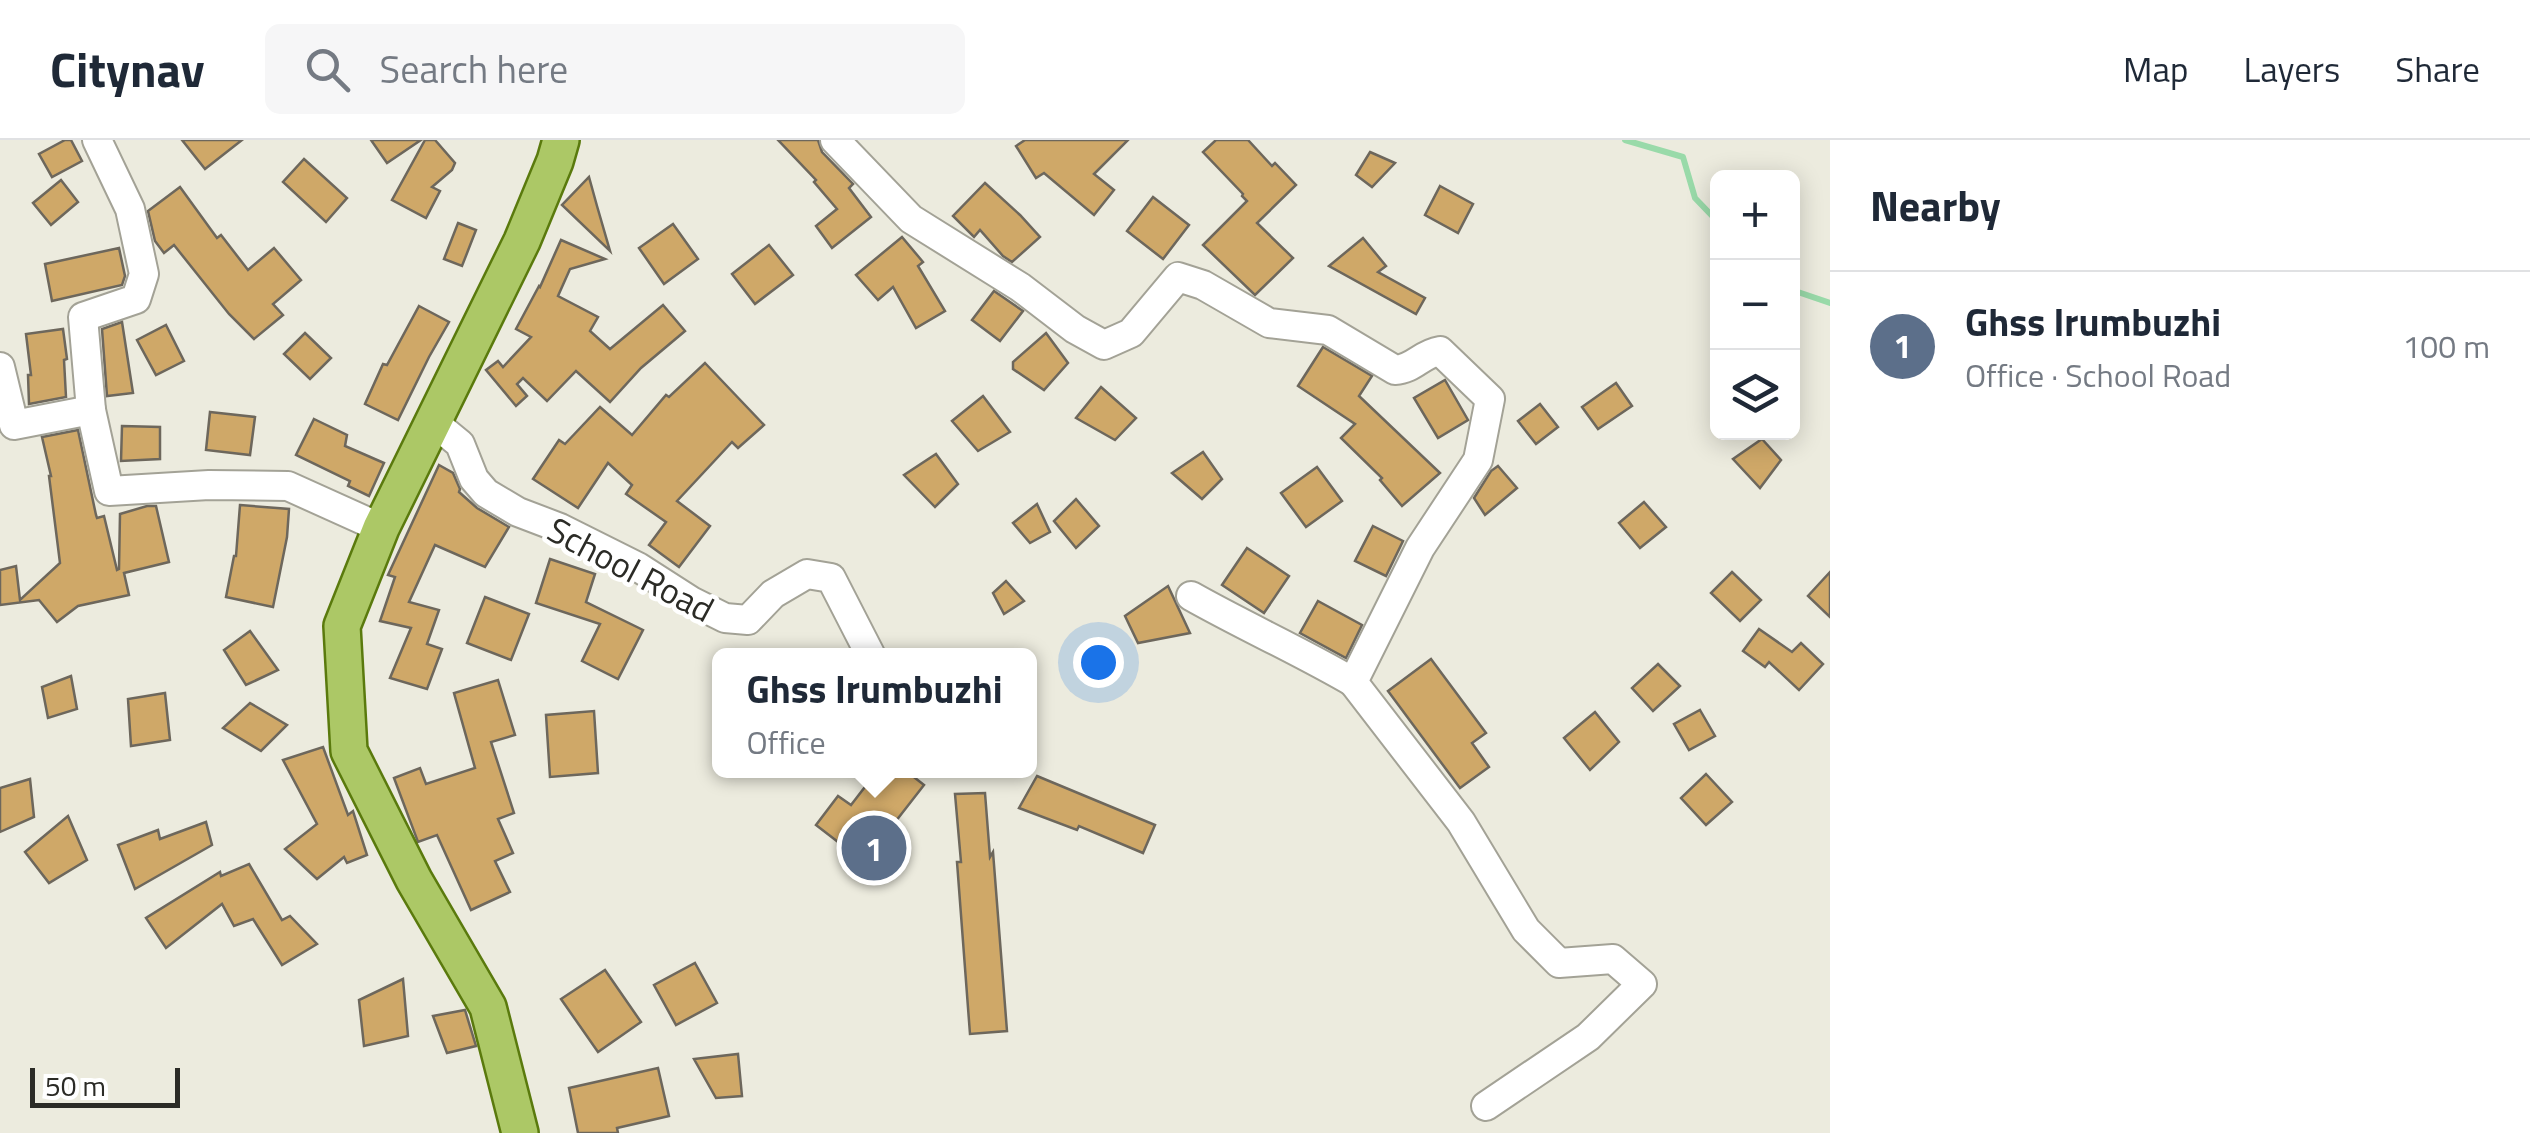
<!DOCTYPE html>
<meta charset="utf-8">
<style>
body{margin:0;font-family:"Titillium Web",sans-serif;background:#f6f6f7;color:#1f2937}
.controls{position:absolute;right:30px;top:30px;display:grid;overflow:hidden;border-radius:15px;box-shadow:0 5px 25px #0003}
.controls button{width:90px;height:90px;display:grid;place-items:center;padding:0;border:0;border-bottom:2px solid #e0e1e3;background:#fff;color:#1f2937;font:50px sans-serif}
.scale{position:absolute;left:30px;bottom:25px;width:150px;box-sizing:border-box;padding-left:10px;border:5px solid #2b2b26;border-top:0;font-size:28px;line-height:35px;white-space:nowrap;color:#2b2b26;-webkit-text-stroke:8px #fff;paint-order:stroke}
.you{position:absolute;left:1098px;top:522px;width:35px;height:35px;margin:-25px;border:8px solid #fff;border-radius:50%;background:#1a73e8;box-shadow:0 0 0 15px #1a73e833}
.badge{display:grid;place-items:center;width:65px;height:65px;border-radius:50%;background:#b45309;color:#fff;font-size:32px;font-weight:700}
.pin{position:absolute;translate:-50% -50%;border:5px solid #fff;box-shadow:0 2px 10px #0006}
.popup{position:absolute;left:712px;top:508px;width:325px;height:130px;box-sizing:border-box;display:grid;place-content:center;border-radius:15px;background:#fff;filter:drop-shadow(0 2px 8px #0005);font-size:32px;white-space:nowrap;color:#747a83}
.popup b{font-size:38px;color:#1f2937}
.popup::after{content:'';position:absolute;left:50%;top:100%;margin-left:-20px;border:20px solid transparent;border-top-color:#fff}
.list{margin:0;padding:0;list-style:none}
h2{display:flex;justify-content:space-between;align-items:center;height:130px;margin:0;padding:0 40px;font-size:42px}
h2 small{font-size:32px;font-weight:400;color:#747a83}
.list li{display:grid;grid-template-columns:65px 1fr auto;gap:30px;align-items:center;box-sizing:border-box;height:150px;padding:0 40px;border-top:2px solid #e0e1e3}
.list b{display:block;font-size:38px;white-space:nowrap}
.list p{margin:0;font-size:32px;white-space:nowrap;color:#747a83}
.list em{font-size:32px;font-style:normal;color:#747a83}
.icon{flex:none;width:55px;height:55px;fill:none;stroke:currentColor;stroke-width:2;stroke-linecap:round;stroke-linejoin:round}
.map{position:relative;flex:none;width:1830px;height:993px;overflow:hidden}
header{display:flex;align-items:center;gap:60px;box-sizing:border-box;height:140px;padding:0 50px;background:#fff;border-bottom:2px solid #e0e1e3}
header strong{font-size:48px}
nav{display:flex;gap:55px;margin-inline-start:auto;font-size:35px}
.search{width:700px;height:90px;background:#f6f6f7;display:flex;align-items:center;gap:25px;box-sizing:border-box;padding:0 35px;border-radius:15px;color:#747a83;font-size:38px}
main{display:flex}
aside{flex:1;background:#fff}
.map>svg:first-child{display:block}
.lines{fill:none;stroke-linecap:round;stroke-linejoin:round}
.stream{stroke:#99daa9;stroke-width:6}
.building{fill:#cfa868;stroke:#6d675c;stroke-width:2.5}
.minor-casing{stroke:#a3a296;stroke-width:32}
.major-casing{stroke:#5a7a0d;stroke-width:40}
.minor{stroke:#fff;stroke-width:28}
.major{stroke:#acc866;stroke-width:35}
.labels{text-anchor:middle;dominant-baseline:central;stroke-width:9;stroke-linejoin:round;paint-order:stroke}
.street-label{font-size:35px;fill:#2b2b26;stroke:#fff}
</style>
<header>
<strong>Citynav</strong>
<div class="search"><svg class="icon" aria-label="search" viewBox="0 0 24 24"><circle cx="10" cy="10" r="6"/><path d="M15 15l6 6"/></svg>Search here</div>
<nav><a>Map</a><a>Layers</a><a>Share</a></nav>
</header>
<main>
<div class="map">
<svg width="1830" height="993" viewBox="0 0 1830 993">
<rect width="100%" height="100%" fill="#ecebde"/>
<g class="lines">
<g class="stream">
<path d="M 1625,0 L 1683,17 L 1695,58 L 1718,82"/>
<path d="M 1792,150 L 1830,163"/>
</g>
</g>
<g class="building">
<path d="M 65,0 L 71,0 L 82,21 L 52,37 L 39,14 Z"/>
<path d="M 182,0 L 242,0 L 205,29 Z"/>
<path d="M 371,0 L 421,0 L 387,23 Z"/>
<path d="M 425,0 L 435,0 L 455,23 L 452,30 L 432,47 L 440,51 L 426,78 L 392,60 Z"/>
<path d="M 778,0 L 818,0 L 822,12 L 853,44 L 849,48 L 871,77 L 832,108 L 816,86 L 837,69 L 814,42 L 816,40 Z"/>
<path d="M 1025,0 L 1128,0 L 1094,34 L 1114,50 L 1094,75 L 1044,33 L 1036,38 L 1016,6 Z"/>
<path d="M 1216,0 L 1248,0 L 1272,26 L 1275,23 L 1296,45 L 1257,83 L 1293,118 L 1255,155 L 1203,105 L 1247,61 L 1242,56 L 1243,54 L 1203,12 Z"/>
<path d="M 1370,12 L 1395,23 L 1372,47 L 1356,35 Z"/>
<path d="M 304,19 L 347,58 L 326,82 L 283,42 Z"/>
<path d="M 589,37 L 597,66 L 610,111 L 562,65 Z"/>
<path d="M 61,40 L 78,62 L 51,85 L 33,63 Z"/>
<path d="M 985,43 L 1020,75 L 1040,97 L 1012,122 L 1003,116 L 980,90 L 974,97 L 953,76 Z"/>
<path d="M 1440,46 L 1473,64 L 1458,93 L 1425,75 Z"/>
<path d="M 180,47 L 217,98 L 221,95 L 248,130 L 274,108 L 301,140 L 273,164 L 283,175 L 254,199 L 229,174 L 174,105 L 164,113 L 155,101 L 148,71 Z"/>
<path d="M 1153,57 L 1189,85 L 1163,119 L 1127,91 Z"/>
<path d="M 458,83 L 476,90 L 462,126 L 444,119 Z"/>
<path d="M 673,84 L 698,119 L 664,144 L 639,108 Z"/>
<path d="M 902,97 L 923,122 L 918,126 L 945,171 L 916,188 L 893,147 L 878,160 L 856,135 Z"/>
<path d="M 1363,98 L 1386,126 L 1378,132 L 1425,158 L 1416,174 L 1329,126 Z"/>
<path d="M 561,100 L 605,119 L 570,129 L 558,156 L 598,177 L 590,191 L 610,209 L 663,165 L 685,191 L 641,228 L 610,262 L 576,231 L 547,261 L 523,238 L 517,244 L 527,256 L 516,266 L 486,230 L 498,221 L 503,227 L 531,197 L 516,189 L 539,146 L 540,147 Z"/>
<path d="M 769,105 L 793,135 L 755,164 L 732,134 Z"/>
<path d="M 119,108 L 125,136 L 122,145 L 52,161 L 45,124 Z"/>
<path d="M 994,151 L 1023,171 L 1000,201 L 972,180 Z"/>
<path d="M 419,166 L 449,182 L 429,217 L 398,280 L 365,264 L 383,224 L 387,225 Z"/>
<path d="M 122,182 L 133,253 L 107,256 L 102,189 Z"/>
<path d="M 166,185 L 184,221 L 156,235 L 137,200 Z"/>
<path d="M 63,189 L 67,219 L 64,220 L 66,257 L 29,264 L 28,235 L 31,235 L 26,194 Z"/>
<path d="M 305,193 L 331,218 L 310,239 L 284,214 Z"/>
<path d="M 1046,193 L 1068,223 L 1044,250 L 1013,229 L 1013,222 Z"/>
<path d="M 1323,207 L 1372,236 L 1359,256 L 1440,333 L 1402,366 L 1380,340 L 1382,338 L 1341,298 L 1355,284 L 1298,246 Z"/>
<path d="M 705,223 L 764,285 L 738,308 L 732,302 L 677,361 L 710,386 L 679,427 L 649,405 L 666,382 L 626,354 L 632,345 L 608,323 L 578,368 L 533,339 L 559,300 L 565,304 L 600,267 L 632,295 L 666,255 L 669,257 Z"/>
<path d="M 1445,240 L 1468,280 L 1438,298 L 1414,258 Z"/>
<path d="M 1616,243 L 1632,266 L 1598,289 L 1582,267 Z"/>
<path d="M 1101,247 L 1136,278 L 1115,300 L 1076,278 Z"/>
<path d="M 983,256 L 1010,292 L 978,311 L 952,281 Z"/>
<path d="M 1540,264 L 1558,287 L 1536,304 L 1518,281 Z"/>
<path d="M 210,272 L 255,277 L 250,315 L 206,310 Z"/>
<path d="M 314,279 L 347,295 L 345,306 L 384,323 L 369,356 L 348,346 L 350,341 L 296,315 Z"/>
<path d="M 122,286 L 160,287 L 160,319 L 121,321 Z"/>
<path d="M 78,290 L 96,375 L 97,378 L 104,376 L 117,430 L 119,429 L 120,374 L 147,366 L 156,366 L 169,422 L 124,433 L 129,455 L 78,466 L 57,482 L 39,460 L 0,465 L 0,430 L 16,426 L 20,460 L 60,423 L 49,336 L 51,336 L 42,297 Z"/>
<path d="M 1762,299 L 1781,320 L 1760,348 L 1733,319 Z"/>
<path d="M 1203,312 L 1222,339 L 1202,359 L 1172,333 Z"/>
<path d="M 936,314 L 958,344 L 935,367 L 904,335 Z"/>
<path d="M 439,325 L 453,333 L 460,349 L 459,352 L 477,368 L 509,387 L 485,427 L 435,405 L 409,462 L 439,470 L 427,504 L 442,509 L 427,549 L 390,538 L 411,488 L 380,481 L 395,437 L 388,435 Z"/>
<path d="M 1498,326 L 1517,348 L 1485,375 L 1474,358 L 1491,331 Z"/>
<path d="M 1317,327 L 1342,361 L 1306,387 L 1281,353 Z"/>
<path d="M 1076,359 L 1099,386 L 1076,408 L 1054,381 Z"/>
<path d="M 1644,362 L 1666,387 L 1640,408 L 1619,383 Z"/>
<path d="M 1037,364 L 1050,392 L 1030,403 L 1013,383 Z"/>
<path d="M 240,365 L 289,369 L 287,397 L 273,467 L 226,457 L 234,416 L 236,416 Z"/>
<path d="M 1373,386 L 1403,401 L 1386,436 L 1355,421 Z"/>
<path d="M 1247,408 L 1289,436 L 1264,473 L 1222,445 Z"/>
<path d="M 550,419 L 595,434 L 586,462 L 643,490 L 618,539 L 582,521 L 600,484 L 536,463 Z"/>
<path d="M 1732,432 L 1761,460 L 1740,481 L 1711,453 Z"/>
<path d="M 1830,432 L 1830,477 L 1808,456 Z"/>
<path d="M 1006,441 L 1024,461 L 1004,474 L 993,453 Z"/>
<path d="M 1168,446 L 1190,493 L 1138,503 L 1125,476 Z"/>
<path d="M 485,457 L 529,474 L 511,520 L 467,503 Z"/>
<path d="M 1318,461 L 1362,485 L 1346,518 L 1300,493 Z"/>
<path d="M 1759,489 L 1792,512 L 1801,503 L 1823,524 L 1799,550 L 1769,522 L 1765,527 L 1743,511 Z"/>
<path d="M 250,491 L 278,530 L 246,545 L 224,510 Z"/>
<path d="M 1431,519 L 1486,593 L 1472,603 L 1489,627 L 1460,648 L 1388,551 Z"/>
<path d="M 1658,524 L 1680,546 L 1653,571 L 1632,548 Z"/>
<path d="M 71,536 L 77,569 L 48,578 L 42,547 Z"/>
<path d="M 498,540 L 515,595 L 491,602 L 514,673 L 498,679 L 513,713 L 495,721 L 510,752 L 471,770 L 437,695 L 418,702 L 394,638 L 420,628 L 426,644 L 475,628 L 454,553 Z"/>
<path d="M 165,553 L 170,600 L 131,606 L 128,559 Z"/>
<path d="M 250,563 L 287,585 L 261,611 L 223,588 Z"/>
<path d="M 1700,570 L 1715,596 L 1689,610 L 1674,584 Z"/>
<path d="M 594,571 L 598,633 L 550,637 L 546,575 Z"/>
<path d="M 1595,572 L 1619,602 L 1590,630 L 1564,598 Z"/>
<path d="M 323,607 L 348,675 L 353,671 L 367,715 L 347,723 L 344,717 L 317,739 L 285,709 L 317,684 L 283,620 Z"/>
<path d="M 878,630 L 905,630 L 924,645 L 864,722 L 816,685 L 838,656 L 851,665 Z"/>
<path d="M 1706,634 L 1732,662 L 1706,685 L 1681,658 Z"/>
<path d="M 1037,636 L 1155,685 L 1143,713 L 1079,686 L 1077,690 L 1019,668 Z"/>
<path d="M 30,639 L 34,677 L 0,692 L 0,648 Z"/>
<path d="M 985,653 L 990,717 L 993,712 L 1007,891 L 970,894 L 957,722 L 961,722 L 955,654 Z"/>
<path d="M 68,676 L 87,720 L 49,743 L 25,712 Z"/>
<path d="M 206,682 L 212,705 L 135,749 L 118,705 L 158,690 L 160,699 Z"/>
<path d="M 249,724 L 282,780 L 290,776 L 317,804 L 282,825 L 253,779 L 234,786 L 222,764 L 166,808 L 146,778 L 220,732 L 221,736 Z"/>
<path d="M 695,823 L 717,863 L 676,885 L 654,845 Z"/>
<path d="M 605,830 L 641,882 L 598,912 L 561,859 Z"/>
<path d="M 403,839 L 408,896 L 364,906 L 359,860 Z"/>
<path d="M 465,870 L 476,906 L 447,913 L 433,876 Z"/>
<path d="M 738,914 L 742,956 L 716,958 L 694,919 Z"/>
<path d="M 658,928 L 669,976 L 617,988 L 618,993 L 578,993 L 569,948 Z"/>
</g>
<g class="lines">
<g class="minor-casing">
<g id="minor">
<path d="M 97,0 L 130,69 L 144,134 L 136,159 L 83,177 L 91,270 L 109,351 L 209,345 L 288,346 L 381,388"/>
<path d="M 835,0 L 911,79 L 1020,147 L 1075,189 L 1104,205 L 1131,193 L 1178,137 L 1203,145 L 1269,183 L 1328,190 L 1395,230 C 1414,229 1421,214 1440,211 L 1490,259 L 1478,320 L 1420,408 L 1353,542 L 1461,682 L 1526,790 L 1559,823 L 1613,819 L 1642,844 L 1588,897 L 1486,966"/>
<path d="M 0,227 L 14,285 L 91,270"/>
<path d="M 432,281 L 460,304 L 474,339 L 486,353 L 518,372 L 560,388 L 638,427 L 691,461 L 725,478 L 748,480 L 773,454 L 807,434 L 831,438 L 871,516"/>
<path d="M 1191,456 C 1244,486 1300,511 1353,542"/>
</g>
</g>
<g class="major-casing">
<path id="major" d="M 520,993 L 488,867 L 414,740 L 349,611 L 342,486 L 381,388 L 522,101 L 555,21 L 561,0"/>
</g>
<use href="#minor" class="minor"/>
<use href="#major" class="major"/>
</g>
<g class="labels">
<g class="street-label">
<text transform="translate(631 429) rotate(28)">School Road</text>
</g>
</g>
</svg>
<div class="controls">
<button>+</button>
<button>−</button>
<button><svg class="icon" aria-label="layers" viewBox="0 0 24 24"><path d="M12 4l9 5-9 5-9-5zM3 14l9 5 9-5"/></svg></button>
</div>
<div class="scale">50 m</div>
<div class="you"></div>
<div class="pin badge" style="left:874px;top:708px;background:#5c6f8a">1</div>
<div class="popup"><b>Ghss Irumbuzhi</b>Office</div>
</div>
<aside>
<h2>Nearby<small></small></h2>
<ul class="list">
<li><span class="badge" style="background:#5c6f8a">1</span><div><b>Ghss Irumbuzhi</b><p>Office · School Road</p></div><em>100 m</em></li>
</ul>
</aside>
</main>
